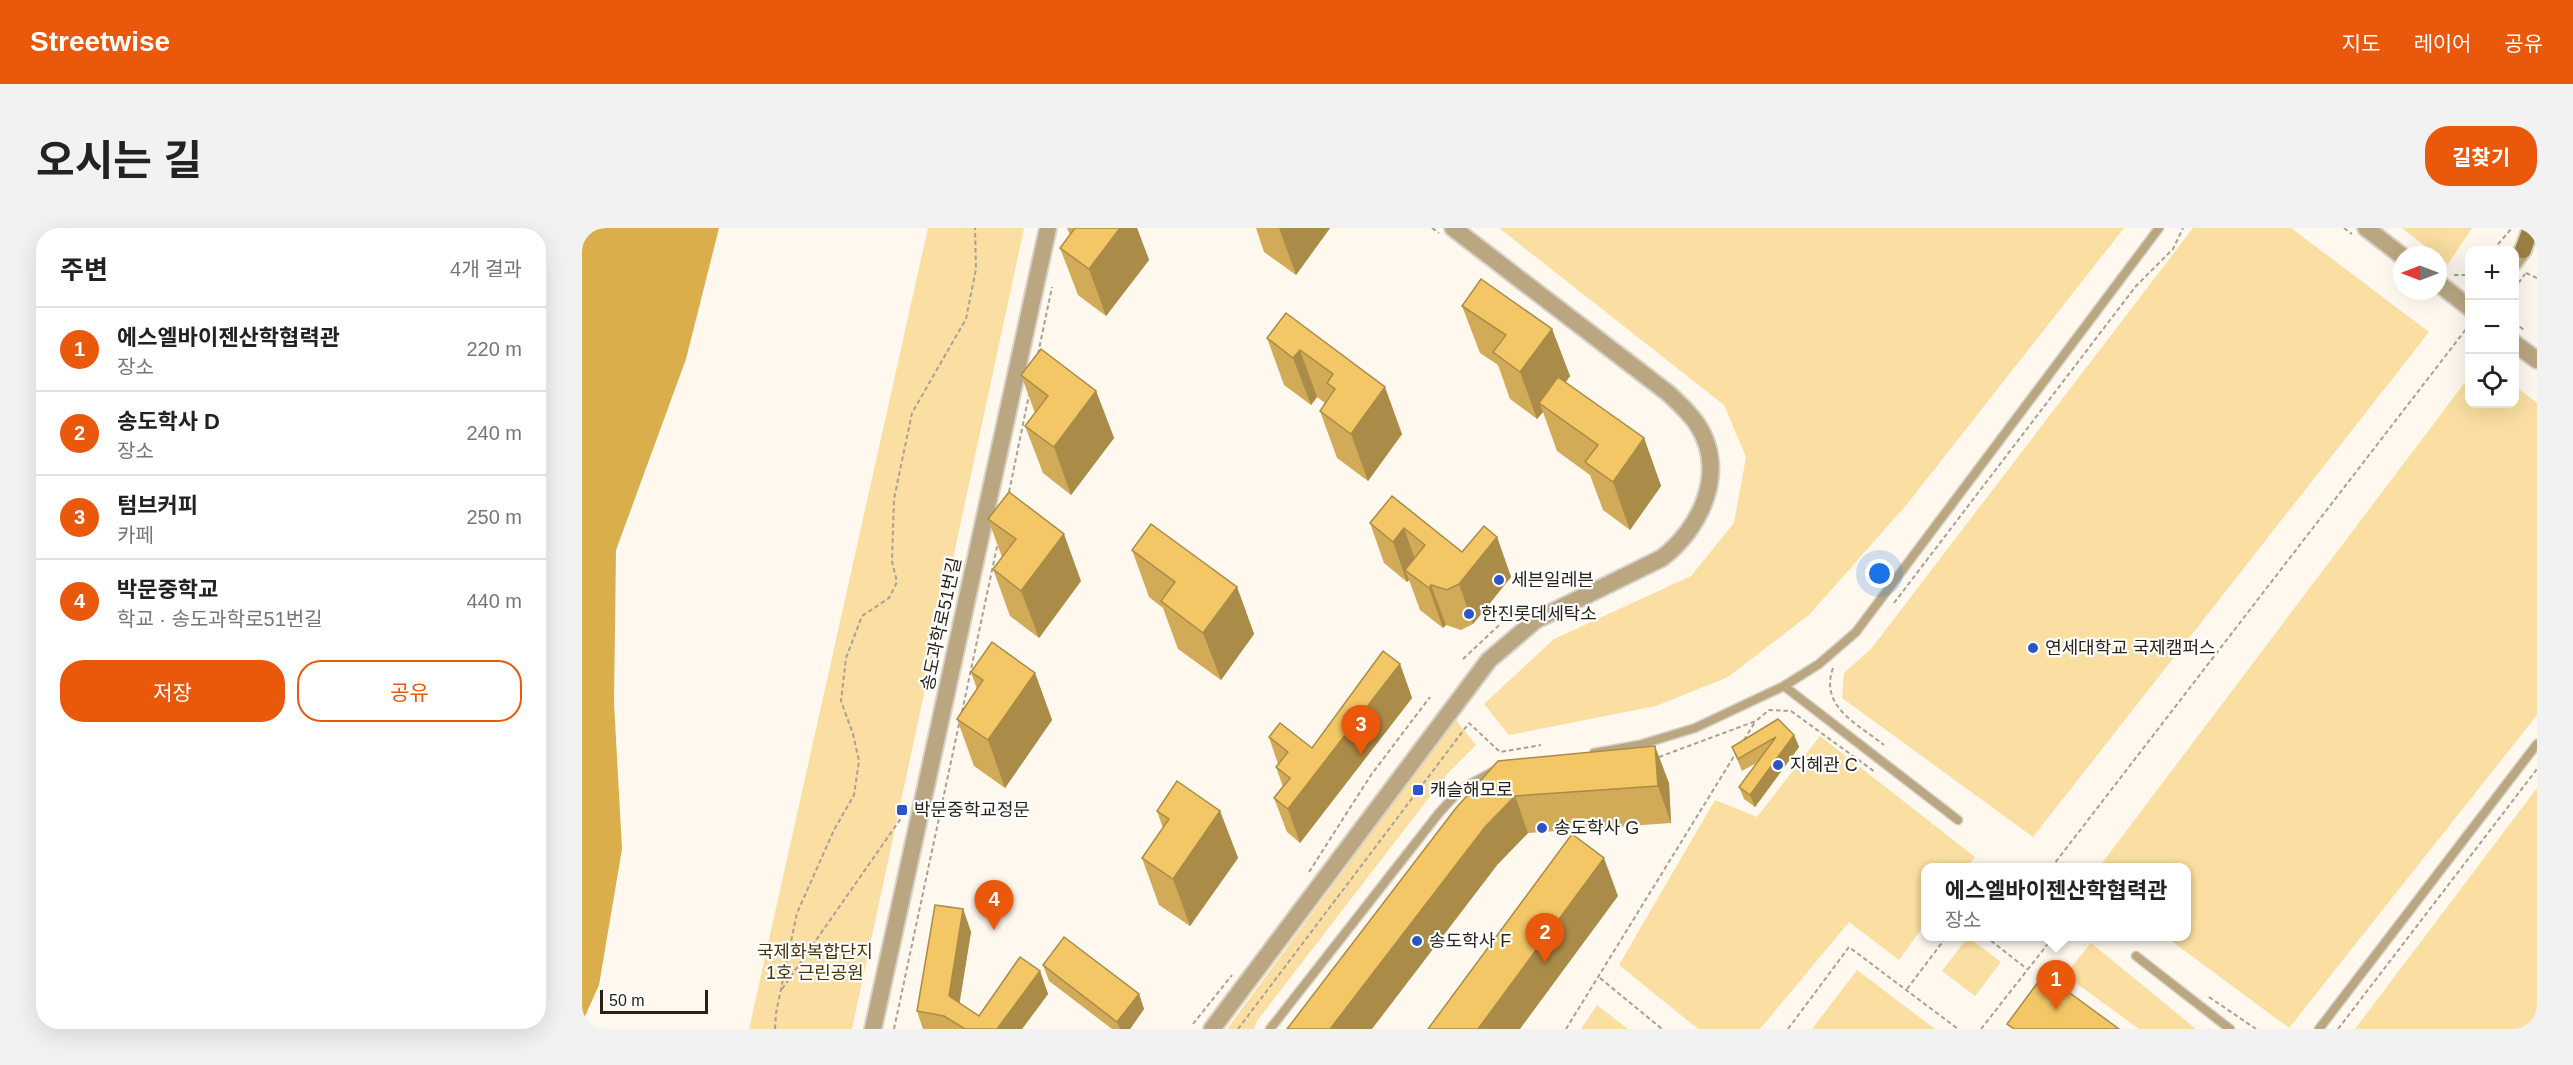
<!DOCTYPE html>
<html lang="ko">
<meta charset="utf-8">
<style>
body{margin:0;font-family:Helvetica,"Noto Sans KR",sans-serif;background:#f2f2f2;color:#222}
.controls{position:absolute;right:18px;top:18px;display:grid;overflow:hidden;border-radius:12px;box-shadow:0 6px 24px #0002}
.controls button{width:54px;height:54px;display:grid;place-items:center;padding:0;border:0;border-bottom:2px solid #e0e0e0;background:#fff;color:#222;font:30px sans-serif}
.compass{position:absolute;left:1811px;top:18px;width:54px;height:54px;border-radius:50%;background:#fff;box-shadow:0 6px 24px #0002;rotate:270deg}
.scale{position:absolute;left:18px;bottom:15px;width:108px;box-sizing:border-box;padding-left:6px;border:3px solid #272319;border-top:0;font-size:16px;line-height:21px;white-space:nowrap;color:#272319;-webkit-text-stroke:4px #fff;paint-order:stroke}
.you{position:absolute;left:1298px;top:346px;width:21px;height:21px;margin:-15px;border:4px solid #fff;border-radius:50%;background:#1a73e8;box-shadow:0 0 0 9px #1a73e833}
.badge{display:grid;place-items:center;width:39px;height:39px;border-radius:50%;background:#ea580c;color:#fff;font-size:20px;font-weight:700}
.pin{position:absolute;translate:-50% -50px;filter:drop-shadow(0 2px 3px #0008)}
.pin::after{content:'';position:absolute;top:32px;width:21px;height:18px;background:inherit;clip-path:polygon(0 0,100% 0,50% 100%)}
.popup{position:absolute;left:1339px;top:635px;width:270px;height:78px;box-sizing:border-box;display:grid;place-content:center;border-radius:12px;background:#fff;filter:drop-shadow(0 2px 4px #0005);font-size:20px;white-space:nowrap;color:#767676}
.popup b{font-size:22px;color:#222}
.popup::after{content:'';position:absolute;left:50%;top:100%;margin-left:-12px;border:12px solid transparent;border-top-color:#fff}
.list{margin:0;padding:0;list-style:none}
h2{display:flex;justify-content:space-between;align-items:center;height:78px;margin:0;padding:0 24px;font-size:26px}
h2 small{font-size:20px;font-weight:400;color:#767676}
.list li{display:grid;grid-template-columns:39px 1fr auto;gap:18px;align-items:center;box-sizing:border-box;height:84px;padding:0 24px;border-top:2px solid #e0e0e0}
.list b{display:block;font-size:22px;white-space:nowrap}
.list p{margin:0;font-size:20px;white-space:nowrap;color:#767676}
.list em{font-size:20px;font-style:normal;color:#767676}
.actions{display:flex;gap:12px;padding:18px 24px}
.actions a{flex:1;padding:14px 0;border:2px solid #ea580c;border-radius:24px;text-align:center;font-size:21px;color:#ea580c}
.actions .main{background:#ea580c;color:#fff}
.icon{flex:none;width:33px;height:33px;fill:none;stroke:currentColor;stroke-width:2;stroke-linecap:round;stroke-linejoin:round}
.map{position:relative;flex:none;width:1955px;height:801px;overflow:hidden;border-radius:24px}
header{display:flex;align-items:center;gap:36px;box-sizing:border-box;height:84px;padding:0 30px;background:#ea580c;color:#fff}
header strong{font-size:28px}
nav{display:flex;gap:33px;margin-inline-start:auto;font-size:21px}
.intro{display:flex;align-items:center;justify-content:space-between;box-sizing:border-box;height:144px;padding:0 36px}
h1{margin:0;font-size:42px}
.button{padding:15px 27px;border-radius:24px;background:#ea580c;color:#fff;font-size:21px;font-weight:700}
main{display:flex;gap:36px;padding:0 36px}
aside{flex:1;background:#fff;border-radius:24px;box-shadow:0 6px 24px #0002}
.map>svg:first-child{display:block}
.green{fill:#fbdfa2}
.water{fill:#d9ae4b}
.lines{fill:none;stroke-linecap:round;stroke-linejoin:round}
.service-casing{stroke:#d7d2c8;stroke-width:11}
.minor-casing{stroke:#d7d2c8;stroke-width:20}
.secondary-casing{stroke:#d7d2c8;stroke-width:20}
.path{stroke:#a7a197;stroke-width:2;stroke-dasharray:4.5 3;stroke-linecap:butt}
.service{stroke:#baa781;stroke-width:8}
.minor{stroke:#baa781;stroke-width:16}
.secondary{stroke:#9b7f43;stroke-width:16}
.wall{fill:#d1ab57}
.shaded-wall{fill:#aa8b47}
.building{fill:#f3c765;stroke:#aa8b47;stroke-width:1.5}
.poi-dot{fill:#2e55c5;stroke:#fff;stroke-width:2}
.labels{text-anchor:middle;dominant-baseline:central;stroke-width:4.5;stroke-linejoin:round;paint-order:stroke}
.poi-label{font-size:18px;fill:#272319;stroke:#fff;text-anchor:start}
.street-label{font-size:18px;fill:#272319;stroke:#fff}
.park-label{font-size:18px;fill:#47350a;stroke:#fff}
</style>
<header>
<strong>Streetwise</strong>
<nav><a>지도</a><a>레이어</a><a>공유</a></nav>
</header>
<div class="intro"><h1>오시는 길</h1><a class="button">길찾기</a></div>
<main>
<aside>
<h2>주변<small>4개 결과</small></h2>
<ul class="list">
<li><span class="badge">1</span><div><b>에스엘바이젠산학협력관</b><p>장소</p></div><em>220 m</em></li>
<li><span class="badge">2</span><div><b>송도학사 D</b><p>장소</p></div><em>240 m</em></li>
<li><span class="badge">3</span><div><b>텀브커피</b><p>카페</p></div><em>250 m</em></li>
<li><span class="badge">4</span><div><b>박문중학교</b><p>학교 · 송도과학로51번길</p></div><em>440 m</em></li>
</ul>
<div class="actions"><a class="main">저장</a><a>공유</a></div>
</aside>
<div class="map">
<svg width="1955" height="801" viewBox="0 0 1955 801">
<rect width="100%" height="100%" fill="#fef8ee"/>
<g class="green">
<path d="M 346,0 L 442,0 L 270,801 L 167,801 Z"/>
<path d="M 917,0 L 1542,0 L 1326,275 L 1228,386 L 1146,449 L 1074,478 L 927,507 L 902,476 L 972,411 L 1109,348 L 1152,295 L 1164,229 L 1142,177 Z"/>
<path d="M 1611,0 L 1709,0 L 1847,104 L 1451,609 L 1260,470 L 1262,445 L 1289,421 Z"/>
<path d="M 1820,0 L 1890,0 L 1866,36 Z"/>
<path d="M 1887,149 L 1888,176 L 1932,176 L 1933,158 L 1955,175 L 1955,487 L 1707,800 L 1584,709 L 1604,708 L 1604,640 L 1517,639 Z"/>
<path d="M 873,491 L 894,517 L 866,545 L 675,793 L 672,801 L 645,801 Z"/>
<path d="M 1238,508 L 1393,629 L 1385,639 L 1344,640 L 1343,696 L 1317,732 L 1267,694 L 1178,801 L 1116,801 L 1037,737 L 1133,572 L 1175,589 Z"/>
<path d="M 1955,560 L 1955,801 L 1773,801 Z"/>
<path d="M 1386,709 L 1419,734 L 1393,768 L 1360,743 Z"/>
<path d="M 1509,715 L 1614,801 L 1557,801 L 1483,747 Z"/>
<path d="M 1275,742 L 1353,801 L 1230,801 Z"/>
<path d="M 1015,777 L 1046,801 L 999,801 Z"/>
</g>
<path class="water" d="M 0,0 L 137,0 L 104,131 L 34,322 L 32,475 L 40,621 L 17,757 L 0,795 Z"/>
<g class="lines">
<g class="service-casing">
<g id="service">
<path d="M 1202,458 L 1376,592"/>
<path d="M 1012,525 L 1057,517 L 1113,500 L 1202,458 L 1237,436 L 1274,404 L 1577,0"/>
<path d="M 1554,728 L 1648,801"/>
<path d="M 688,801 L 857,585 L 879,561 L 912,543"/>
<path d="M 1737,801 L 1955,516"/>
</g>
</g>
<g class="minor-casing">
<g id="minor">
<path d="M 1784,0 L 1820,28"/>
<path d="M 1932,34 L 1941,22"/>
<path d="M 1856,55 L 1888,80"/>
<path d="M 1932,115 L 1955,132"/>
<path d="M 291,801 L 466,0"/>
<path d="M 630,801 L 907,432 L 954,392 L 1080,330 C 1119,300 1146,243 1115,196 C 1107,184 1097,175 1086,165 L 871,0"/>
</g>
</g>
<g class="secondary-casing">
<path id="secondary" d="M 1941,22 L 1949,0"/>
</g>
<g class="path">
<path d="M 850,0 L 857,5"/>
<path d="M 1762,0 L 1770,6"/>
<path d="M 1911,22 L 1930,0"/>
<path d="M 1944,45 L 1955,50"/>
<path d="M 1872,47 L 1888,47"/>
<path d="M 1932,61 L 1943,46"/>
<path d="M 1932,94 L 1942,102"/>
<path d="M 456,126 L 470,59"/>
<path d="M 427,264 L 447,167"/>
<path d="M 1312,375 L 1554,58 L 1591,21 L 1601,0"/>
<path d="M 881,431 L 929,386 L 945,378"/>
<path d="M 1251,440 C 1237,479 1276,496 1302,517"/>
<path d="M 380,484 L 416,314"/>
<path d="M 1162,512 L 1173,494"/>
<path d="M 1077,529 L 1174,493 L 1187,482 L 1209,483 L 1293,544"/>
<path d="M 1417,640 L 1419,637 L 1423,640"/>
<path d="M 1469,640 L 1888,96"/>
<path d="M 727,644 L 789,547 L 848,469"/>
<path d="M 1403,708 L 1445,741"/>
<path d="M 1018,750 L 1080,801"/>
<path d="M 200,761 L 322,586"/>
<path d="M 1325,761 L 1365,708"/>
<path d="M 1627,769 L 1674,801"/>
<path d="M 611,796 L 650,747"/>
<path d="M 193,801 L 194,785 L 215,685 L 252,602 L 272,567 L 277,533 L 271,506 L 259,473 L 264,430 L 280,388 L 307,370 L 315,354 L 310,333 L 312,271 L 330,185 L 384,91 L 394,41 L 393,0"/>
<path d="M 312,801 L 377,496"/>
<path d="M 656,801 L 887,495 L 918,524 L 959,517"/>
<path d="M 984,801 L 1154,525"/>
<path d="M 1206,801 L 1267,719 L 1376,801"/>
<path d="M 1399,801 L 1472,708"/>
<path d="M 1756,801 L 1955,541"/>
</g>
<use href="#service" class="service"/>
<use href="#minor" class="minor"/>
<use href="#secondary" class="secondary"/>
</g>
<g class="wall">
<path d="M 485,0 L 555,0 L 567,32 L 524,88 L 496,67 L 478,20 L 488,7 Z"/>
<path d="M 674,0 L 748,0 L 714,47 L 682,24 Z"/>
<path d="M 880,78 L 970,101 L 988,148 L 984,154 L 1062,210 L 1079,258 L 1048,302 L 1021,282 L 1008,247 L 975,223 L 961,184 L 955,191 L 928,171 L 916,137 L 898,125 Z"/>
<path d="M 704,85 L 820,206 L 786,253 L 755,230 L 738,183 L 743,175 L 735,169 L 729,177 L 702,157 L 685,110 Z"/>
<path d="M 439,147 L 514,163 L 532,210 L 489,267 L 461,245 L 443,198 L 453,185 Z"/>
<path d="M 810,268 L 880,324 L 915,309 L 929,349 L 891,396 L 879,402 L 864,397 L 861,400 L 838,382 L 827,352 L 825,354 L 802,335 L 788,295 Z"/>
<path d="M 406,291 L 499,353 L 457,410 L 428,388 L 411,341 L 420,329 Z"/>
<path d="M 550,322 L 655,359 L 672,406 L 639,452 L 596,421 L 581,380 L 567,369 Z"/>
<path d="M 818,436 L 830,470 L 718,615 L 705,604 L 692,570 L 701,559 L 694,539 L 696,536 L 687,509 L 730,520 Z"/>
<path d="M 389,444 L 453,445 L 470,492 L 423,560 L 392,538 L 375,491 L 395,461 Z"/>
<path d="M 1212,507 L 1217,519 L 1173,579 L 1162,571 L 1157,559 L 1176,534 L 1160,543 L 1150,519 Z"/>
<path d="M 916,533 L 1087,555 L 1089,595 L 946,605 L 916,636 Z"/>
<path d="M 575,583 L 638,583 L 656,630 L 608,698 L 577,677 L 560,630 L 581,600 Z"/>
<path d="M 381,681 L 389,704 L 377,775 L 397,788 L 458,743 L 466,766 L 440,801 L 341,801 L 335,783 Z"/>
<path d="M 461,737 L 557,766 L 562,781 L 548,801 L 530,801 L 467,753 Z"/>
</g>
<g class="shaded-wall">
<path d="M 538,0 L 555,0 L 567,32 L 524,88 L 507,41 Z"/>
<path d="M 697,0 L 748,0 L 714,47 Z"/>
<path d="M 970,101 L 988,148 L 964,180 L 957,175 L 961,184 L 955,191 L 938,144 Z"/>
<path d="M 718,122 L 735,169 L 729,177 L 711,130 Z"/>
<path d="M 803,159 L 820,206 L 786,253 L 769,206 Z"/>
<path d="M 514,163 L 532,210 L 489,267 L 472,219 Z"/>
<path d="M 1062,210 L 1079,258 L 1048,302 L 1031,254 Z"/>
<path d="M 822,300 L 836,340 L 823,342 L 827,352 L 825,354 L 811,314 Z"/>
<path d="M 482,306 L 499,353 L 457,410 L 439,363 Z"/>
<path d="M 915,309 L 929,349 L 891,396 L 877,356 Z"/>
<path d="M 849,357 L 864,397 L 861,400 L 847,360 Z"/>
<path d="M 655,359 L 672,406 L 639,452 L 621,405 Z"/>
<path d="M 818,436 L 830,470 L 718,615 L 706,581 Z"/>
<path d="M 453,445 L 470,492 L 423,560 L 406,512 Z"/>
<path d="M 1212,507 L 1217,519 L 1173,579 L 1168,567 Z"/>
<path d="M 1073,518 L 1087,555 L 1089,595 L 1076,558 Z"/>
<path d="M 933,568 L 946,605 L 916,636 L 790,801 L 748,801 L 903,599 Z"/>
<path d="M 638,583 L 656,630 L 608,698 L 591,651 Z"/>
<path d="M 1022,630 L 1036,668 L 938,801 L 896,801 Z"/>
<path d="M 381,681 L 389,704 L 375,791 L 367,768 Z"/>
<path d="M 458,743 L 466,766 L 440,801 L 415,801 Z"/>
<path d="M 557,766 L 562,781 L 548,801 L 538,801 L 535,794 Z"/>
</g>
<g class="building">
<path d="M 493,0 L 538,0 L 507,41 L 478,20 Z"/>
<path d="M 899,51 L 970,101 L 938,144 L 911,124 L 924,107 L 880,78 Z"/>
<path d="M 704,85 L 803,159 L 769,206 L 738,183 L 753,161 L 745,155 L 751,146 L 718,122 L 711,130 L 685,110 Z"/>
<path d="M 459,121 L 514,163 L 472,219 L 443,198 L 466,168 L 439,147 Z"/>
<path d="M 976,149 L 1062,210 L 1031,254 L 1003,234 L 1016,217 L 957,175 Z"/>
<path d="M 427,264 L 482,306 L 439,363 L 411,341 L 434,311 L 406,291 Z"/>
<path d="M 810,268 L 880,324 L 902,298 L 915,309 L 877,356 L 865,362 L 849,357 L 847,360 L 823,342 L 843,317 L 822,300 L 811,314 L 788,295 Z"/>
<path d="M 569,296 L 655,359 L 621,405 L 579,373 L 593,354 L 550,322 Z"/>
<path d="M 410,414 L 453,445 L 406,512 L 375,491 L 401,452 L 389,444 Z"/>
<path d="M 801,423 L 818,436 L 706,581 L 692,570 L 708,550 L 694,539 L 706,524 L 687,509 L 698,495 L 730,520 Z"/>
<path d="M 1196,491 L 1212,507 L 1168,567 L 1157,559 L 1194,509 L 1156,531 L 1150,519 Z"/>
<path d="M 1073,518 L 1076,558 L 933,568 L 903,599 L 748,801 L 705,801 L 874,580 L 916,533 Z"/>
<path d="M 595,553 L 638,583 L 591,651 L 560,630 L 587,591 L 575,583 Z"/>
<path d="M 990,606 L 1022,630 L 896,801 L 846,801 Z"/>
<path d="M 353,677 L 381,681 L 367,768 L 397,788 L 438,729 L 458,743 L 415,801 L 383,801 L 362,788 L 335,783 Z"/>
<path d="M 482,709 L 557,766 L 535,794 L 461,737 Z"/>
<path d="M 1462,746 L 1537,801 L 1432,801 L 1425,796 Z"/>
</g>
<g class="poi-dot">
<circle cx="917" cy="352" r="6"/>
<circle cx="887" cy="386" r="6"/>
<circle cx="1451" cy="420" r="6"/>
<circle cx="1196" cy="537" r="6"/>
<rect x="830" y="556" width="12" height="12" rx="3"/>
<rect x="314" y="576" width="12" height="12" rx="3"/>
<circle cx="960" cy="600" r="6"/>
<circle cx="835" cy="713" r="6"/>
</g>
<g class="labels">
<g class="poi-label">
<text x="929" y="352">세븐일레븐</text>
<text x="899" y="386">한진롯데세탁소</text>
<text x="1463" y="420">연세대학교 국제캠퍼스</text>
<text x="1208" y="537">지혜관 C</text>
<text x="848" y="562">캐슬해모로</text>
<text x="332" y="582">박문중학교정문</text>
<text x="972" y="600">송도학사 G</text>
<text x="847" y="713">송도학사 F</text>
</g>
<g class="street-label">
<text transform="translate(359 396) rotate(-78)">송도과학로51번길</text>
</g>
<g class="park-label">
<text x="233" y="724">국제화복합단지<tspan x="233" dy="21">1호 근린공원</tspan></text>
</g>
</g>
</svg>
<div class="controls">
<button>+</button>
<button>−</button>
<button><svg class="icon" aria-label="locate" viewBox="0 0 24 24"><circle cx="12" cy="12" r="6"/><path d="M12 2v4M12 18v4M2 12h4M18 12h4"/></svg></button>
</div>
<svg class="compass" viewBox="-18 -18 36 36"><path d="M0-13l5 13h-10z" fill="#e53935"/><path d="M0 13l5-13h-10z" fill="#767676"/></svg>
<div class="scale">50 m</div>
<div class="you"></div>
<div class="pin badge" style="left:1474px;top:782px">1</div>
<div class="popup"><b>에스엘바이젠산학협력관</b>장소</div>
<div class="pin badge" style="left:963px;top:735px">2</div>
<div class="pin badge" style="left:779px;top:527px">3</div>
<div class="pin badge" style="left:412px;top:702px">4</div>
</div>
</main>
